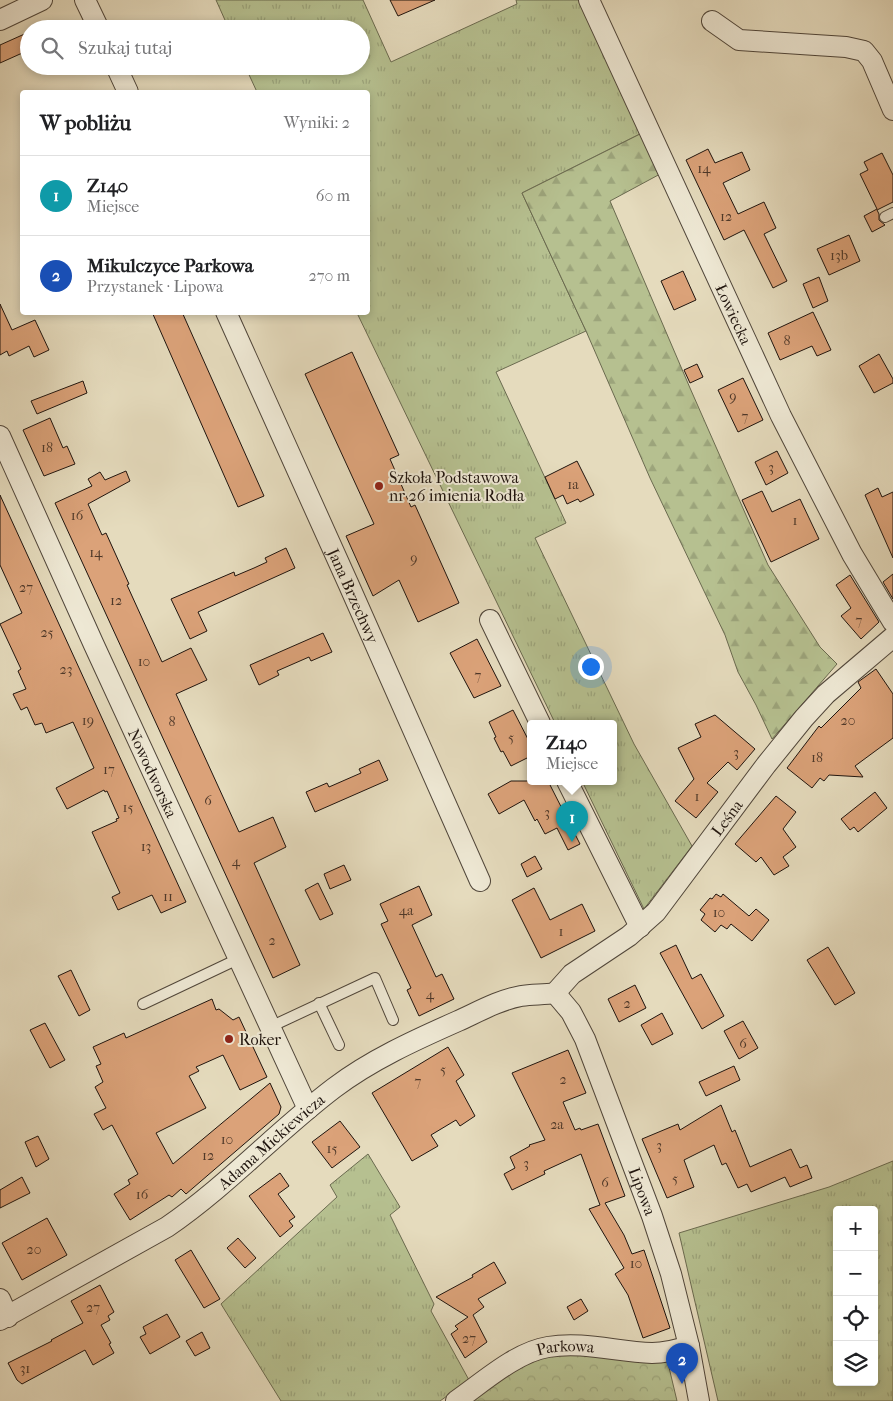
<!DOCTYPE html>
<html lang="pl">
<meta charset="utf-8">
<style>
body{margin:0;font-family:"IM FELL French Canon",serif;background:#f6f6f6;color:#202124}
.controls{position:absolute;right:15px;bottom:15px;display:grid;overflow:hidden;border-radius:5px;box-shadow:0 2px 8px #0003}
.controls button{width:45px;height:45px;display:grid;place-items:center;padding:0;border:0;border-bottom:1px solid #e0e0e0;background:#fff;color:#202124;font:25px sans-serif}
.you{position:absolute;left:590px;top:666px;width:18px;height:18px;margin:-12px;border:4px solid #fff;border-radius:50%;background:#1a73e8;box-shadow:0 0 0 8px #1a73e833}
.badge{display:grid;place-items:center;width:32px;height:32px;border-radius:50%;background:#111827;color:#fff;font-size:16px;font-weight:700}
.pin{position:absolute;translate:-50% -41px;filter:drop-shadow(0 1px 2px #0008)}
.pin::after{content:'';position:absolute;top:26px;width:18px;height:15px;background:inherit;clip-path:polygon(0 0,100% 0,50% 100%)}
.popup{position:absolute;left:527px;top:720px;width:90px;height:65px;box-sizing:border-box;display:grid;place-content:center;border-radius:5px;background:#fff;filter:drop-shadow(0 1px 4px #0005);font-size:16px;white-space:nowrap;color:#757577}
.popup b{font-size:19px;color:#202124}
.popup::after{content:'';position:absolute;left:50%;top:100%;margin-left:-10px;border:10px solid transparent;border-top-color:#fff}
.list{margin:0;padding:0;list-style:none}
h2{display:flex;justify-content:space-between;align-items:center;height:65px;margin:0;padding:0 20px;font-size:21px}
h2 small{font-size:16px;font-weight:400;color:#757577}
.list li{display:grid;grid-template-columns:32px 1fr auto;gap:15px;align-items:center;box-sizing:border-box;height:80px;padding:0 20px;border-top:1px solid #e0e0e0}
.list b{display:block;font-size:19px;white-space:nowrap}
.list p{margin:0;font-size:16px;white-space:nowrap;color:#757577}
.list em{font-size:16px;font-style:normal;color:#757577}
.icon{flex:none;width:28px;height:28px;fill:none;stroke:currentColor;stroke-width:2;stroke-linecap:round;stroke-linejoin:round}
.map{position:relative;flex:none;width:893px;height:1401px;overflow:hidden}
.search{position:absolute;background:#fff;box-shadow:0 2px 8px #0003;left:20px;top:20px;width:350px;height:55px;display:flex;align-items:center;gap:12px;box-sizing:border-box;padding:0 18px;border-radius:28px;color:#757577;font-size:19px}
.panel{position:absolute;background:#fff;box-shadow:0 2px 8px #0003;left:20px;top:90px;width:350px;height:225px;border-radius:5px}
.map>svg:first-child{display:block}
.grass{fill:url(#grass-tufts);stroke:#6a6a4f;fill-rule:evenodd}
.forest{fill:url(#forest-firs);stroke:#6a6a4f}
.park{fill:url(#park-crowns);stroke:#6a6a4f}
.building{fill:#dba279;stroke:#1f140e}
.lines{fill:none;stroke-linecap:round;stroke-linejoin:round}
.lane-casing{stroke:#50463a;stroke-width:12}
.street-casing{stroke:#50463a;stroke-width:22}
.lane{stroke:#eee8d4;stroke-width:10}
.street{stroke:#eee8d4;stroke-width:20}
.poi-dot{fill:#8f2418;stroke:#eee8d4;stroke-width:2}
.labels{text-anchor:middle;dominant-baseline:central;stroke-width:4;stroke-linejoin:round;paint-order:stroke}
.number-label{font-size:14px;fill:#4e3829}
.street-label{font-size:16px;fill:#1f140e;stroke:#eee8d4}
.poi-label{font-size:16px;fill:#1f140e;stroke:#eee8d4;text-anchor:start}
</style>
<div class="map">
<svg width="893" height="1401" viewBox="0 0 893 1401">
<defs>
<pattern id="grass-tufts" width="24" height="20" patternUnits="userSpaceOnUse" patternTransform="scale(1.25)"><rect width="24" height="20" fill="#b6c090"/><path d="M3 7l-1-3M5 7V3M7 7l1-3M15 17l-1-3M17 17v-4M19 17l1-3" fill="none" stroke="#9ca47b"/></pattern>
<pattern id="forest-firs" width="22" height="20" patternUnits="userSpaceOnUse" patternTransform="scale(1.25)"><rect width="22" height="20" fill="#b6c090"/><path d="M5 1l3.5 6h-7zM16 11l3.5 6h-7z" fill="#9ca47b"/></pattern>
<pattern id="park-crowns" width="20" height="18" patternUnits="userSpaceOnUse" patternTransform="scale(1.25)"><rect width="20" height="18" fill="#b6c090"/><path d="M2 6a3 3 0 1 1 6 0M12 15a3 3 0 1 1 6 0" fill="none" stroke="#9ca47b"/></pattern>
</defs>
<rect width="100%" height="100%" fill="#e5dbbd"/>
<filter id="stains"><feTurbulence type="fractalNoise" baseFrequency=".004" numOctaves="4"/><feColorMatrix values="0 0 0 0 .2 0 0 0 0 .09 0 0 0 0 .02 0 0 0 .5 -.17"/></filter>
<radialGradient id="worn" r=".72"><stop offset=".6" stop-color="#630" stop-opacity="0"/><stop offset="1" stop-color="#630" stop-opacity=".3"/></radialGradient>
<g class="grass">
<path d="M 216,0 L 363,0 L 391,62 L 517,4 L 516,0 L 580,0 L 644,132 L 522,193 L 586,331 L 496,372 L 566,523 L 535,538 L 634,744 L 692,846 L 644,909 L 582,781 L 613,781 L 613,723 L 555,723 L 357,313 L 368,312 L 368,92 L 257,92 L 245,66 L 361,66 L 361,29 L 229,29 Z"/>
<path d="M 368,1154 L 400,1207 L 390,1215 L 434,1304 L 431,1311 L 469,1380 L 440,1401 L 281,1401 L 221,1304 L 337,1197 L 330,1185 Z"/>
<path d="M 893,1161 L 893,1401 L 718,1401 L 679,1233 L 829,1187 ZM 837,1210 L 874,1210 L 874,1382 L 837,1382 Z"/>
</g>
<path class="forest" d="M 644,132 L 662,173 L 610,201 L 690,388 L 768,565 L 820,647 L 837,664 L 772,739 L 756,705 L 738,672 L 725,635 L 650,478 L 586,331 L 522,193 Z"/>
<path class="park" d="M 549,1352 L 667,1359 L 677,1401 L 467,1401 L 519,1364 Z"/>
<g class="building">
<path d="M 390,0 L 435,0 L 398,16 Z"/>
<path d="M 29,32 L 29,50 L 0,63 L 0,45 Z"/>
<path d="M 708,149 L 715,163 L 742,152 L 750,170 L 723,183 L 738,214 L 764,202 L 776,228 L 764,234 L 787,281 L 773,288 L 744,230 L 724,240 L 686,160 Z"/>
<path d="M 882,153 L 893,175 L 893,202 L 877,210 L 879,214 L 879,220 L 885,225 L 872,232 L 864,216 L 877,209 L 860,174 L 868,170 L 864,162 Z"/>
<path d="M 849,235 L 860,261 L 829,275 L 817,249 Z"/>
<path d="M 683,271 L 696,300 L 674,310 L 661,281 Z"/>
<path d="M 819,277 L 828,301 L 813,308 L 803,284 Z"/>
<path d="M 0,304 L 12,330 L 35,320 L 49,350 L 34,357 L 29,346 L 9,356 L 7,351 L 0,355 Z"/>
<path d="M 152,312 L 182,312 L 264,496 L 238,507 Z"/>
<path d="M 813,312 L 831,350 L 817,356 L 812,346 L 780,360 L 768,333 Z"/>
<path d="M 352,352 L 399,455 L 390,459 L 411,507 L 415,505 L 459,603 L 418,622 L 399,580 L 373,596 L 346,536 L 374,524 L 305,374 Z"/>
<path d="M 879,354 L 893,379 L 893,383 L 874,393 L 859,366 Z"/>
<path d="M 697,364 L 703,377 L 690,383 L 684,370 Z"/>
<path d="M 743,378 L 763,420 L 738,432 L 718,390 Z"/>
<path d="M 83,381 L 87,393 L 37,414 L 31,401 Z"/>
<path d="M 50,418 L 63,448 L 67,446 L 75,464 L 44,476 L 23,430 Z"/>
<path d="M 777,451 L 788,473 L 766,485 L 755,462 Z"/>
<path d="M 577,461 L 594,495 L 580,502 L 578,499 L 567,504 L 563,495 L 555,499 L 545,477 Z"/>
<path d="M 126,471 L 130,481 L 88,504 L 102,535 L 106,533 L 129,584 L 127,585 L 162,662 L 191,648 L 207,680 L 176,694 L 239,832 L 273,817 L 286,847 L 254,863 L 300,965 L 273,978 L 55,503 L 92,486 L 88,479 L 100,472 L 105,480 Z"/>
<path d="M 878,488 L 882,497 L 893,492 L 893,558 L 865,495 Z"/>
<path d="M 762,491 L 772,512 L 800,499 L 819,539 L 771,562 L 742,500 Z"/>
<path d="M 0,495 L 186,902 L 161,913 L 152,895 L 118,910 L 112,897 L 120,893 L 92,832 L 117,821 L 116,819 L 119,818 L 107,791 L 105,792 L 104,790 L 67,809 L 56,788 L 94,768 L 73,722 L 46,733 L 42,723 L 35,725 L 27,707 L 21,710 L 13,694 L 26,689 L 18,671 L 21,669 L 0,624 L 22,613 L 0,565 Z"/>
<path d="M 286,548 L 295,568 L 198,612 L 207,631 L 190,639 L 171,599 L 234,572 L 235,576 L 254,568 L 267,562 L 265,558 Z"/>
<path d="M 893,574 L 893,599 L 883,582 Z"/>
<path d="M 850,575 L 879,622 L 861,639 L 841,616 L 851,608 L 836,585 Z"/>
<path d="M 323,633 L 332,652 L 311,661 L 309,657 L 277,671 L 279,675 L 259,685 L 250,665 Z"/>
<path d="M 477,639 L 501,686 L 474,698 L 450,653 Z"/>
<path d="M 876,669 L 893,694 L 893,738 L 855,766 L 863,777 L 829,775 L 824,781 L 820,778 L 812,788 L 787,768 L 819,726 L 821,728 L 861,688 L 858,682 Z"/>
<path d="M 513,710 L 531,745 L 531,756 L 511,766 L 503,751 L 501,752 L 494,738 L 496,737 L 489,722 Z"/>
<path d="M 715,715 L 755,749 L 737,770 L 728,762 L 707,783 L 718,792 L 696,818 L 675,801 L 694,779 L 678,748 L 701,737 L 695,724 Z"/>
<path d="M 379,760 L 388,780 L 315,812 L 306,792 L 327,783 L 329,787 L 361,773 L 359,769 Z"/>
<path d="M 511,781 L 548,781 L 580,844 L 568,850 L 557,828 L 545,834 L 537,819 L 535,821 L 524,800 L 499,814 L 488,794 Z"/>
<path d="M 875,792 L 887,808 L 858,832 L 854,827 L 850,830 L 841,819 Z"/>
<path d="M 776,796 L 796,812 L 783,829 L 796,847 L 783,857 L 789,866 L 774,875 L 761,857 L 756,862 L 735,844 Z"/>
<path d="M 535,856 L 542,869 L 527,877 L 521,864 Z"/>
<path d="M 344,865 L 351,880 L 330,889 L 324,874 Z"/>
<path d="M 318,883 L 333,914 L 320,920 L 305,890 Z"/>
<path d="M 419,886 L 432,915 L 412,925 L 436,977 L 442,974 L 454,999 L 419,1016 L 407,990 L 411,988 L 381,924 L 388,921 L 380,904 Z"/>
<path d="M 534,888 L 550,920 L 582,904 L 595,931 L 541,958 L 512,900 Z"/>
<path d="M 716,894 L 721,897 L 723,894 L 749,916 L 756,909 L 769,920 L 752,941 L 731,924 L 727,929 L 721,925 L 715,932 L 701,920 L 705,914 L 700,910 L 710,898 L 712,899 Z"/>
<path d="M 676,945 L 692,979 L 701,974 L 724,1016 L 702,1029 L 660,953 Z"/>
<path d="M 828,947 L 855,993 L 835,1005 L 807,960 Z"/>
<path d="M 71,970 L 90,1010 L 79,1016 L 58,976 Z"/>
<path d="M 635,985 L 646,1008 L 619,1022 L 608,999 Z"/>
<path d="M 212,999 L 216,1010 L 219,1009 L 233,1020 L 239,1017 L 267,1077 L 240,1090 L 223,1055 L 196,1067 L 199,1071 L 189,1076 L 206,1108 L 156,1133 L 173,1164 L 270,1083 L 281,1107 L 279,1114 L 186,1194 L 181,1189 L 172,1197 L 169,1195 L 130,1220 L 114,1194 L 130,1184 L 128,1180 L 138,1174 L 112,1125 L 103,1130 L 94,1114 L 106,1108 L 95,1087 L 103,1082 L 96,1066 L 101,1064 L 93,1047 L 124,1033 L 126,1038 Z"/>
<path d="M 662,1013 L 673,1034 L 652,1045 L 641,1025 Z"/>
<path d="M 743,1021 L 758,1048 L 739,1059 L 724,1031 Z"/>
<path d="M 45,1023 L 65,1060 L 50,1068 L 30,1030 Z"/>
<path d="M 448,1047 L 464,1075 L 456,1081 L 475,1116 L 460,1126 L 456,1120 L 431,1135 L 438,1146 L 412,1161 L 372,1093 Z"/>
<path d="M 568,1050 L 586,1093 L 563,1102 L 575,1130 L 580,1128 L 581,1130 L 598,1124 L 625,1196 L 605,1203 L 624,1235 L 632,1254 L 644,1250 L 670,1328 L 643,1338 L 628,1295 L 615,1274 L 624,1268 L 589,1209 L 600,1205 L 581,1154 L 544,1171 L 545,1174 L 512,1190 L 504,1174 L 515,1168 L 510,1157 L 530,1146 L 529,1145 L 545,1140 L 512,1073 Z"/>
<path d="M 734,1066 L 740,1080 L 706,1096 L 699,1082 Z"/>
<path d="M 721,1105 L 732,1132 L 735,1130 L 750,1167 L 791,1149 L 800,1168 L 807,1165 L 812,1178 L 790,1187 L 785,1177 L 751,1192 L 747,1184 L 738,1188 L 726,1163 L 722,1165 L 714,1145 L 684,1160 L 694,1187 L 667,1198 L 642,1139 L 678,1124 L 680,1130 Z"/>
<path d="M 340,1121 L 360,1147 L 332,1168 L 312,1142 Z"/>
<path d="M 38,1136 L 49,1159 L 36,1167 L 25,1142 Z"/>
<path d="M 280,1173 L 289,1186 L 278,1194 L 295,1217 L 289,1221 L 293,1226 L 280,1237 L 249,1196 Z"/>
<path d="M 22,1177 L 30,1193 L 0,1208 L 0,1190 Z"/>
<path d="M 47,1218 L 67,1255 L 22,1280 L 2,1243 Z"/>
<path d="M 238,1238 L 256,1258 L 245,1268 L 227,1248 Z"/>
<path d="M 191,1250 L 220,1299 L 204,1308 L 175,1260 Z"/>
<path d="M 494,1262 L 506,1283 L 478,1299 L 484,1307 L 473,1315 L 487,1342 L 465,1358 L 451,1334 L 458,1329 L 455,1326 L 468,1317 L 436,1297 L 473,1277 L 472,1275 Z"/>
<path d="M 100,1285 L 114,1312 L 108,1316 L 110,1320 L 101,1325 L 111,1343 L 109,1344 L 114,1353 L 93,1365 L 85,1350 L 22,1384 L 17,1380 L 8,1363 L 52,1341 L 51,1340 L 83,1323 L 71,1301 Z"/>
<path d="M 581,1299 L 588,1311 L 574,1320 L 567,1307 Z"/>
<path d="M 167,1314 L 180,1337 L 150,1354 L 140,1337 L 146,1334 L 143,1327 Z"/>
<path d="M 202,1332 L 210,1348 L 195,1356 L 186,1341 Z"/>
</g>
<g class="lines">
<g class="lane-casing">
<g id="lane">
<path d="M 885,217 L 893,213"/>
<path d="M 319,1003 L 339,1045"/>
<path d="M 143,1004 L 238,959"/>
<path d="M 270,1027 L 375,978 L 393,1020"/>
</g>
</g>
<g class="street-casing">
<g id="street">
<path d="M 85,0 L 99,29"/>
<path id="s1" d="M 589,0 L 781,416 L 852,554 L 893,622"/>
<path d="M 0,20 L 42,0"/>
<path d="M 712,21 L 739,40 L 846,47 L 864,51 L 872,61 L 893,110"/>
<path d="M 116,66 L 128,92"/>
<path id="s2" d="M 226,312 L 348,583 L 480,881"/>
<path id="s3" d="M 0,436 L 94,645 L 308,1109"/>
<path d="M 490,620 L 540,723"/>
<path d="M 567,781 L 640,927"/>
<path id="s4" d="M 555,993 L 572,974 L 629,936 L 656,912 L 766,765 L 804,718 L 826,694 L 893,637"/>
<path id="s5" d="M 555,993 L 571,1012 L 585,1039 L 652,1216 L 671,1274 L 689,1346 L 699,1401"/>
<path d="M 0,1299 L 8,1317"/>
<path id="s6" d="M 0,1320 L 167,1227 C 227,1186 276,1132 334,1088 C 371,1060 415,1040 458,1021 C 478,1012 499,1000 521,996 C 533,994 544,995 555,993"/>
<path id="s7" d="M 456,1401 C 482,1383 516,1352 548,1347 C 583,1341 617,1352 652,1353 C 665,1353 677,1350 689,1346"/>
</g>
</g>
<use href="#lane" class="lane"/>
<use href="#street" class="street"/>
</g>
<g class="poi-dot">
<circle cx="379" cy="486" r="5"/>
<circle cx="229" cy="1039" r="5"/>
</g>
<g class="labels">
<g class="number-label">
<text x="704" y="168">14</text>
<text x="726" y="216">12</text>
<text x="839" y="255">13b</text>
<text x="787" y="340">8</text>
<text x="733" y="396">9</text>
<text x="745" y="416">7</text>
<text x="47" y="447">18</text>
<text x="771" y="467">3</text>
<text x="573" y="484">1a</text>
<text x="77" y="515">16</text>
<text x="795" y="520">1</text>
<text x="96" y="552">14</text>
<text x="414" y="558">9</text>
<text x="26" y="587">27</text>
<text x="116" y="600">12</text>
<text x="859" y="620">7</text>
<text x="47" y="632">25</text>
<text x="144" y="661">10</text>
<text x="66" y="669">23</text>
<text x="478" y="675">7</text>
<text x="88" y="720">19</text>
<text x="848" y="720">20</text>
<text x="172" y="721">8</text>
<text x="511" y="737">5</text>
<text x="736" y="752">3</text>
<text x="817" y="757">18</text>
<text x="109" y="769">17</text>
<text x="697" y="796">1</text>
<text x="208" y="800">6</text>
<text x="128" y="807">15</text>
<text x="547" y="812">3</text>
<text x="146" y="846">13</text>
<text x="236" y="861">4</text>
<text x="168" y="896">11</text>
<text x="406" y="910">4a</text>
<text x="719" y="912">10</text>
<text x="561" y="931">1</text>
<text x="272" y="940">2</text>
<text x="430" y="994">4</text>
<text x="627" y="1003">2</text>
<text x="743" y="1043">6</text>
<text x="443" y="1069">5</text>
<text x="563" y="1079">2</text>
<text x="418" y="1081">7</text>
<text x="557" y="1124">2a</text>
<text x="227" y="1139">10</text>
<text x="659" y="1145">3</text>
<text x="332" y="1148">15</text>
<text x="208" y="1155">12</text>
<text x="526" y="1163">3</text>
<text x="675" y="1178">5</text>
<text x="605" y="1182">6</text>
<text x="142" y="1194">16</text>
<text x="34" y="1249">20</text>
<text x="636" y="1263">10</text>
<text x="93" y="1307">27</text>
<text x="469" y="1338">27</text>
<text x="25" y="1368">31</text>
</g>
<g class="street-label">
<text stroke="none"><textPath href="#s1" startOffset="346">Łowiecka</textPath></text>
<text stroke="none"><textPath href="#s2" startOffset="311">Jana Brzechwy</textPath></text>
<text stroke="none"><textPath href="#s3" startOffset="370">Nowodworska</textPath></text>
<text stroke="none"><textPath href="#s4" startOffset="248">Leśna</textPath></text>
<text stroke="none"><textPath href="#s6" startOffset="326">Adama Mickiewicza</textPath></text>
<text stroke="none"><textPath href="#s5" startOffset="218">Lipowa</textPath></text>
<text stroke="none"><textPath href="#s7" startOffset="125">Parkowa</textPath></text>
</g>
<g class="poi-label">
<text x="389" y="477">Szkoła Podstawowa<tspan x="389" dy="18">nr 26 imienia Rodła</tspan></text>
<text x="239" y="1039">Roker</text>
</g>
</g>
<rect width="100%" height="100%" filter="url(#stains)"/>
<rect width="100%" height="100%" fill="url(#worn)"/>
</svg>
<div class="controls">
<button>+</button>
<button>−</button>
<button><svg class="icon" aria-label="locate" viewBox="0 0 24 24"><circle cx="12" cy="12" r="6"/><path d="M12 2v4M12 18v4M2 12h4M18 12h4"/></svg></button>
<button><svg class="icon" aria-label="layers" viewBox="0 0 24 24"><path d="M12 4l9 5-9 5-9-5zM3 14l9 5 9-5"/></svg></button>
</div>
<div class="you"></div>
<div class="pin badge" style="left:572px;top:842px;background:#0f9aa8">1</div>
<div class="popup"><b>Z140</b>Miejsce</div>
<div class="pin badge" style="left:682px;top:1384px;background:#1a4fb4">2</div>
<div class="search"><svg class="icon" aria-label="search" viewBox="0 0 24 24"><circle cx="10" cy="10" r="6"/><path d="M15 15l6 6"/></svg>Szukaj tutaj</div>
<section class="panel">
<h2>W pobliżu<small>Wyniki: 2</small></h2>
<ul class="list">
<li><span class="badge" style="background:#0f9aa8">1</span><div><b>Z140</b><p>Miejsce</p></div><em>60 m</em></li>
<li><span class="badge" style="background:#1a4fb4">2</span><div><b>Mikulczyce Parkowa</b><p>Przystanek · Lipowa</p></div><em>270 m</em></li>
</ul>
</section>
</div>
